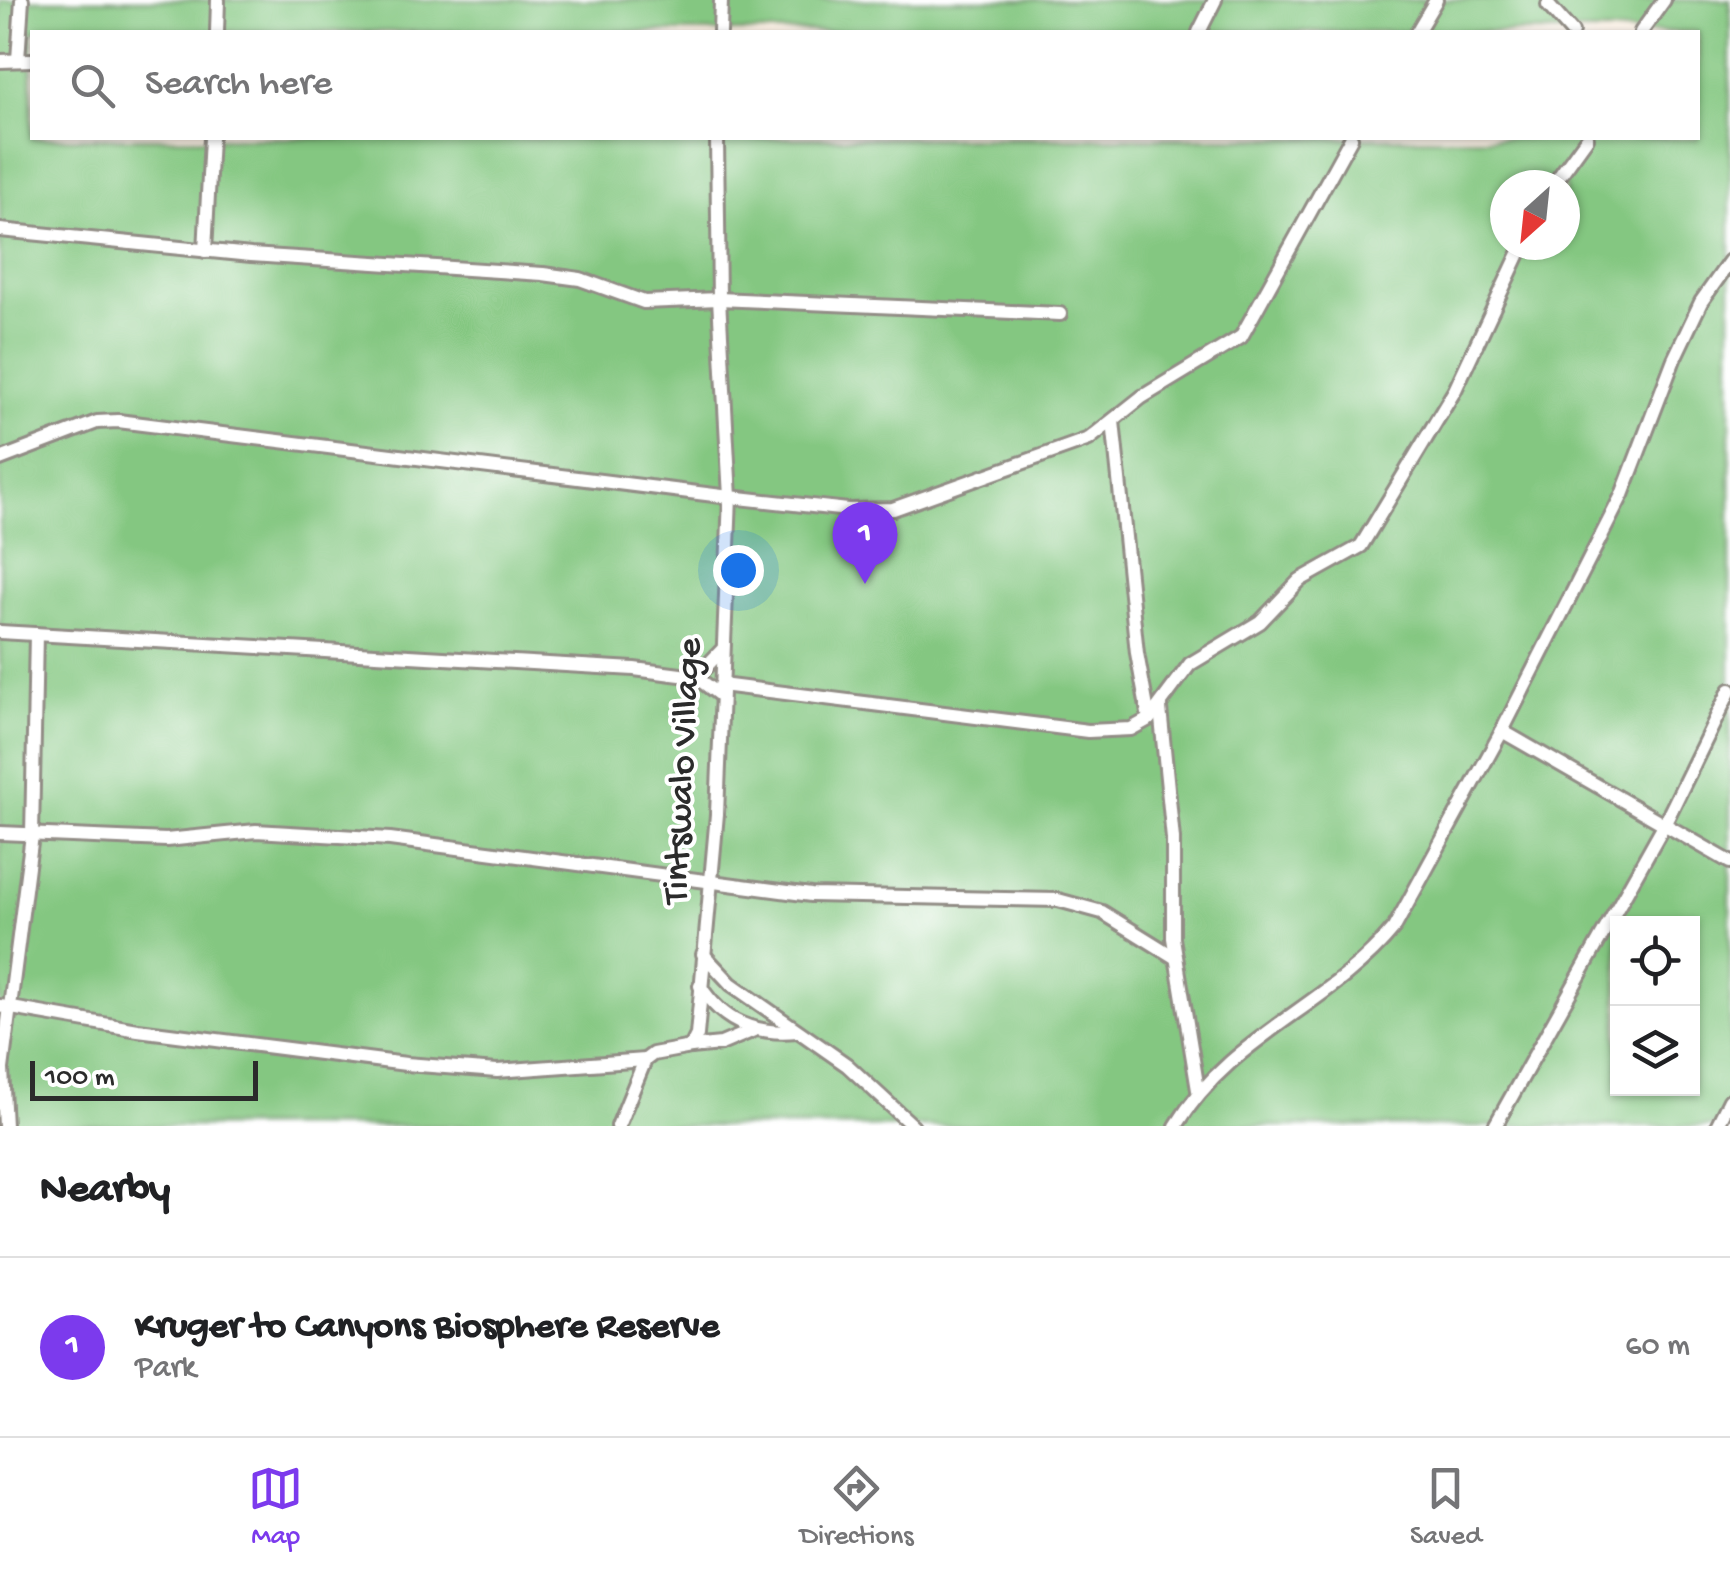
<!DOCTYPE html>
<style>
body{margin:0;font-family:"Gochi Hand",sans-serif;background:#f2f2f2;color:#202124}
.controls{position:absolute;right:30px;bottom:30px;display:grid;overflow:hidden;border-radius:0px;box-shadow:0 2px 8px #0004}
.controls button{width:90px;height:90px;display:grid;place-items:center;padding:0;border:0;border-bottom:2px solid #e0e0e0;background:#fff;color:#202124;font:50px sans-serif}
.compass{position:absolute;left:1490px;top:170px;width:90px;height:90px;border-radius:50%;background:#fff;box-shadow:0 2px 8px #0004;rotate:207deg}
.scale{position:absolute;left:30px;bottom:25px;width:228px;box-sizing:border-box;padding-left:10px;border:5px solid #2b2b2b;border-top:0;font-size:28px;line-height:35px;white-space:nowrap;color:#2b2b2b;-webkit-text-stroke:8px #fff;paint-order:stroke}
.you{position:absolute;left:738px;top:570px;width:35px;height:35px;margin:-25px;border:8px solid #fff;border-radius:50%;background:#1a73e8;box-shadow:0 0 0 15px #1a73e833}
.badge{display:grid;place-items:center;width:65px;height:65px;border-radius:50%;background:#7c3aed;color:#fff;font-size:32px;font-weight:700}
.pin{position:absolute;translate:-50% -82px;filter:drop-shadow(0 2px 5px #0008)}
.pin::after{content:'';position:absolute;top:52px;width:35px;height:30px;background:inherit;clip-path:polygon(0 0,100% 0,50% 100%)}
.list{margin:0;padding:0;list-style:none}
h2{display:flex;justify-content:space-between;align-items:center;height:130px;margin:0;padding:0 40px;font-size:42px}
h2 small{font-size:32px;font-weight:400;color:#757577}
.list li{display:grid;grid-template-columns:65px 1fr auto;gap:30px;align-items:center;box-sizing:border-box;height:180px;padding:0 40px;border-top:2px solid #e0e0e0}
.list b{display:block;font-size:38px;white-space:nowrap}
.list p{margin:0;font-size:32px;white-space:nowrap;color:#757577}
.list em{font-size:32px;font-style:normal;color:#757577}
.icon{flex:none;width:55px;height:55px;fill:none;stroke:currentColor;stroke-width:2;stroke-linecap:round;stroke-linejoin:round}
.map{position:relative;flex:none;width:1730px;height:1126px;overflow:hidden}
.search{position:absolute;background:#fff;box-shadow:0 2px 8px #0004;left:30px;right:30px;top:30px;height:110px;display:flex;align-items:center;gap:25px;box-sizing:border-box;padding:0 35px;border-radius:0px;color:#757577;font-size:38px}
.sheet{height:310px;background:#fff}
nav{display:flex;justify-content:space-around;align-items:center;box-sizing:border-box;height:140px;border-top:2px solid #e0e0e0;background:#fff;font-size:28px;color:#757577}
nav a{display:grid;justify-items:center;gap:5px}
nav .on{color:#7c3aed}
.map>svg:first-child{display:block}
.green{fill:#84c781;stroke:#587956;stroke-width:2.5;fill-rule:evenodd}
.lines{fill:none;stroke-linecap:round;stroke-linejoin:round}
.minor-casing{stroke:#928d86;stroke-width:18}
.minor{stroke:#fff;stroke-width:12}
.labels{text-anchor:middle;dominant-baseline:central;stroke-width:8;stroke-linejoin:round;paint-order:stroke}
.street-label{font-size:38px;fill:#2b2b2b;stroke:#fff}
</style>
<div class="map">
<svg width="1730" height="1126" viewBox="0 0 1730 1126">
<rect width="100%" height="100%" fill="#fff"/>
<filter id="ink" filterUnits="userSpaceOnUse"><feTurbulence type="fractalNoise" baseFrequency=".01" numOctaves="2"/><feDisplacementMap in="SourceGraphic" scale="20" xChannelSelector="R" yChannelSelector="G"/><feConvolveMatrix kernelMatrix="1 2 1 2 8 2 1 2 1" color-interpolation-filters="sRGB"/></filter>
<filter id="wash" filterUnits="userSpaceOnUse"><feTurbulence type="fractalNoise" baseFrequency=".0048" numOctaves="4" result="noise"/><feDisplacementMap in="SourceGraphic" scale="40" xChannelSelector="R" yChannelSelector="G"/><feGaussianBlur stdDeviation="2.25" result="paint"/><feColorMatrix in="noise" values="0 0 0 0 0 0 0 0 0 0 0 0 0 0 0 0 0 1.4 0 .05"/><feComposite in="paint" operator="in"/></filter>
<g filter="url(#wash)">
<rect width="100%" height="100%" fill="#faefe2"/>
<path class="green" d="M 0,0 L 1730,0 L 1730,1126 L 0,1126 ZM 32,32 L 1698,32 L 1698,138 L 32,138 ZM 1505,185 L 1565,185 L 1565,245 L 1505,245 ZM 1618,924 L 1692,924 L 1692,1088 L 1618,1088 Z"/>
</g>
<g filter="url(#ink)">
<g class="lines">
<g class="minor-casing">
<g id="minor">
<path d="M 1548,5 L 1572,32"/>
<path d="M 217,32 L 218,0"/>
<path d="M 720,32 L 721,0"/>
<path d="M 1199,32 L 1215,0"/>
<path d="M 1417,32 L 1436,0"/>
<path d="M 1641,32 L 1664,0"/>
<path d="M 18,60 L 22,0"/>
<path d="M 0,61 L 32,60"/>
<path d="M 1553,185 L 1587,138"/>
<path d="M 0,230 L 251,255 L 543,274 L 580,279 L 644,302 L 719,299 L 1060,314"/>
<path d="M 205,251 L 211,138"/>
<path d="M 1113,421 L 1137,653 L 1149,719"/>
<path d="M 0,459 L 97,422 L 118,421 L 730,497 L 848,510 L 893,509 L 1089,439 L 1142,397 L 1241,337 L 1351,138"/>
<path d="M 0,632 L 634,669 L 696,677 L 721,696"/>
<path d="M 696,677 L 723,649"/>
<path d="M 721,685 L 1088,731 L 1131,729 L 1149,719 L 1190,664 L 1260,622 L 1300,580 L 1361,546 L 1455,390 L 1523,245"/>
<path d="M 1160,708 L 1173,839 L 1173,938 L 1198,1090"/>
<path d="M 1502,731 L 1730,862"/>
<path d="M 0,833 L 166,840 L 256,831 L 390,839 L 811,895 L 1058,900 L 1102,912 L 1176,958"/>
<path d="M 703,954 L 731,984 L 847,1065 L 913,1126"/>
<path d="M 700,986 C 723,1022 754,1035 797,1031"/>
<path d="M 0,1006 L 138,1030 L 406,1064 L 497,1071 L 645,1060"/>
<path d="M 691,1047 L 721,1044 L 754,1030"/>
<path d="M 5,1126 L 2,1069 L 32,835 L 36,634"/>
<path d="M 618,1126 L 645,1060 L 653,1054 L 691,1047 L 697,1035 L 717,814 L 730,497 L 719,299 L 717,138"/>
<path d="M 1176,1126 C 1231,1035 1329,1007 1394,928 L 1502,731 L 1622,495 L 1674,359 L 1701,302 L 1730,261"/>
<path d="M 1495,1126 L 1665,823 L 1730,690"/>
<path d="M 1717,1126 L 1730,1100"/>
</g>
</g>
<use href="#minor" class="minor"/>
</g>
</g>
<g class="labels">
<g class="street-label">
<text transform="translate(685 771) rotate(-87)">Tintswalo Village</text>
</g>
</g>
</svg>
<div class="controls">
<button><svg class="icon" aria-label="locate" viewBox="0 0 24 24"><circle cx="12" cy="12" r="6"/><path d="M12 2v4M12 18v4M2 12h4M18 12h4"/></svg></button>
<button><svg class="icon" aria-label="layers" viewBox="0 0 24 24"><path d="M12 4l9 5-9 5-9-5zM3 14l9 5 9-5"/></svg></button>
</div>
<svg class="compass" viewBox="-18 -18 36 36"><path d="M0-13l5 13h-10z" fill="#e53935"/><path d="M0 13l5-13h-10z" fill="#757577"/></svg>
<div class="scale">100 m</div>
<div class="you"></div>
<div class="pin badge" style="left:865px;top:584px">1</div>
<div class="search"><svg class="icon" aria-label="search" viewBox="0 0 24 24"><circle cx="10" cy="10" r="6"/><path d="M15 15l6 6"/></svg>Search here</div>
</div>
<section class="sheet">
<h2>Nearby<small></small></h2>
<ul class="list">
<li><span class="badge">1</span><div><b>Kruger to Canyons Biosphere Reserve</b><p>Park</p></div><em>60 m</em></li>
</ul>
</section>
<nav>
<a class="on"><svg class="icon" aria-label="map" viewBox="0 0 24 24"><path d="M3 6l6-2 6 2 6-2v14l-6 2-6-2-6 2zM9 4v14M15 6v14"/></svg>Map</a>
<a><svg class="icon" aria-label="directions" viewBox="0 0 24 24"><path d="M12 3l9 9-9 9-9-9zM9 14v-3h6M13 9l2 2-2 2"/></svg>Directions</a>
<a><svg class="icon" aria-label="saved" viewBox="0 0 24 24"><path d="M7 4h10v16l-5-4-5 4z"/></svg>Saved</a>
</nav>
